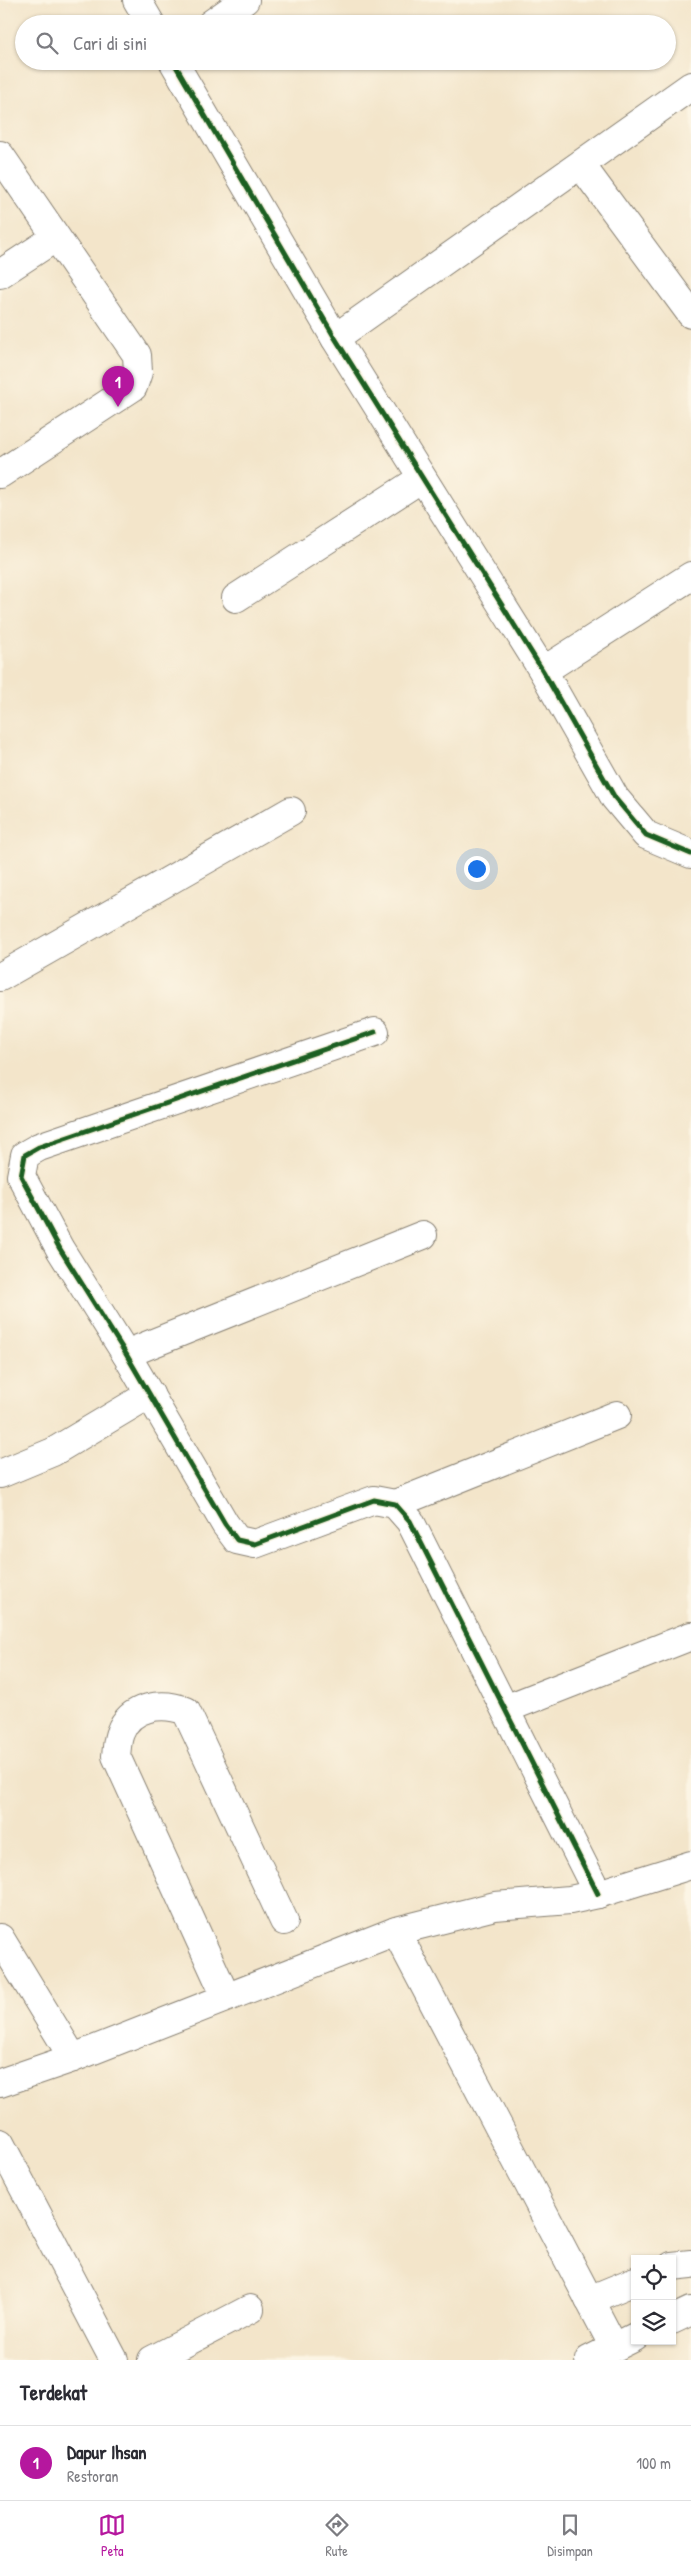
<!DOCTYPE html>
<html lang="id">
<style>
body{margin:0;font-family:"Patrick Hand",sans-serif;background:#f2f2f3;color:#2b2b33}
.controls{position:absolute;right:15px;bottom:15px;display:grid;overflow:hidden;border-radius:0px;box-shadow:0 1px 4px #0004}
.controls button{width:45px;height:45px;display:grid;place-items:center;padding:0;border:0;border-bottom:1px solid #e1e1e2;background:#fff;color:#2b2b33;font:25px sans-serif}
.you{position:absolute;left:476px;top:868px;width:18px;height:18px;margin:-12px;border:4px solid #fff;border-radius:50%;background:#1a73e8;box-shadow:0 0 0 8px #1a73e833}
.badge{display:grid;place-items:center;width:32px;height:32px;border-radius:50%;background:#b5179e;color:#fff;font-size:16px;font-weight:700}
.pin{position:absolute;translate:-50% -41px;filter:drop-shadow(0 1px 2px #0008)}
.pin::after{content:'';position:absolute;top:26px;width:18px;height:15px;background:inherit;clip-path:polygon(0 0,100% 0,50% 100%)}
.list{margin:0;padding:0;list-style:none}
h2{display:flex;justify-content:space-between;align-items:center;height:65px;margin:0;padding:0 20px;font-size:21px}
h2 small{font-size:16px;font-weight:400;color:#7c7c81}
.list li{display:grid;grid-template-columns:32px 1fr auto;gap:15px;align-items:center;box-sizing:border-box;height:75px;padding:0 20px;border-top:1px solid #e1e1e2}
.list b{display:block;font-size:19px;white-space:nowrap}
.list p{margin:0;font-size:16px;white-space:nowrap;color:#7c7c81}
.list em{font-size:16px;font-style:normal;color:#7c7c81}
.icon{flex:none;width:28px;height:28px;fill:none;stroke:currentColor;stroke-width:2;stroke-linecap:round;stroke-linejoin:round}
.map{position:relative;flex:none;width:691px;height:2360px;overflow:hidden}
.search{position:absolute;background:#fff;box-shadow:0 1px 4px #0004;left:15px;right:15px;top:15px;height:55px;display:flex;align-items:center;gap:12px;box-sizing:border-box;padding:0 18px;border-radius:28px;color:#7c7c81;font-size:19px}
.sheet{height:140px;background:#fff}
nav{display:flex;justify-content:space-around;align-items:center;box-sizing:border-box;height:70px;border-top:1px solid #e1e1e2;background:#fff;font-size:14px;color:#7c7c81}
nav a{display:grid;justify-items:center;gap:2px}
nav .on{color:#b5179e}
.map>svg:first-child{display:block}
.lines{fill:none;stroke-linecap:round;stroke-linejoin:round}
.minor-casing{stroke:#888073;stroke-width:30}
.minor{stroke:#fff;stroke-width:28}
.cycleway-casing{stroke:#fcf5e5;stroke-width:8}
.cycleway{stroke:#1b5e20;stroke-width:5}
</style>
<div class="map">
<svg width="691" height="2360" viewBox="0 0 691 2360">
<rect width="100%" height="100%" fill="#fcf5e5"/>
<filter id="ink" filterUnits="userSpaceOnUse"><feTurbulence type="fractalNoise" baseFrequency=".02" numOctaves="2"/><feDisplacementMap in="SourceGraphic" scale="10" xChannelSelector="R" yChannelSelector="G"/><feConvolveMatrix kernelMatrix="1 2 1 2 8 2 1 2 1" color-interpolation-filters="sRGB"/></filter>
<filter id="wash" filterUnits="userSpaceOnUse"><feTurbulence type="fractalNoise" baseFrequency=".0096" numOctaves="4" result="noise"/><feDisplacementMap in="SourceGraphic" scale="20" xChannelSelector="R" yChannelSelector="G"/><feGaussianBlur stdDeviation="1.12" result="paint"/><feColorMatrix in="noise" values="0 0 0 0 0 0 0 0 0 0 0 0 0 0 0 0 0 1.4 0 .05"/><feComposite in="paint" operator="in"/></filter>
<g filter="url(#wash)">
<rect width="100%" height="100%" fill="#f3e5ca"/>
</g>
<g filter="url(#ink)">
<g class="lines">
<g class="minor-casing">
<g id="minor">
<path d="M 137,0 L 151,24"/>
<path d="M 211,24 L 245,0"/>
<path d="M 173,61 L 335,338 L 543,671 L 615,798 L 646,835 L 691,854"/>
<path d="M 0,155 L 137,355 L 138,372 L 133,387 L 0,474"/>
<path d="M 581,165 L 691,314"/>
<path d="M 0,274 L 55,238"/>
<path d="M 335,338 L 691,86"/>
<path d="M 236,598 L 422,478"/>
<path d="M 543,671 L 691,576"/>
<path d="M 0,977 L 291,811"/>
<path d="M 375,1032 L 39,1147 L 25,1155 L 21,1176 L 60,1249 L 126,1354 L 225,1524 L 237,1540 L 255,1544 L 374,1500 L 395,1504 L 410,1521 L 598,1894"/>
<path d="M 126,1354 L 423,1235"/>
<path d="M 0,1474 L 53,1452 L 150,1394"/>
<path d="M 395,1504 L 617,1415"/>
<path d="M 505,1709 L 691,1636"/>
<path d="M 396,1931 L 614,2347"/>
<path d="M 0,1938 L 73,2058"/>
<path d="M 226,1997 L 116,1756 C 117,1749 117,1740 120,1733 C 130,1705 163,1702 186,1711 L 284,1921"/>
<path d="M 0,2083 L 73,2058 L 396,1931 L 495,1906 L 570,1900 L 598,1894 L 691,1865"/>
<path d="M 0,2143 L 114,2360"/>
<path d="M 672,2266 L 691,2264"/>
<path d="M 589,2300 L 635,2281"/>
<path d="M 672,2320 L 691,2311"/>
<path d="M 152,2360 L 250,2309"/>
<path d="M 589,2360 L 635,2337"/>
</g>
</g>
<use href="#minor" class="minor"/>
<g class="cycleway-casing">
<g id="cycleway">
<path d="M 173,61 L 335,338 L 543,671 L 615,798 L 646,835 L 691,854"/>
<path d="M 375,1032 L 39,1147 L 25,1155 L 21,1176 L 60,1249 L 126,1354 L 225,1524 L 237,1540 L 255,1544 L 374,1500 L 395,1504 L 410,1521 L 598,1894"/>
</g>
</g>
<use href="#cycleway" class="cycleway"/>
</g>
</g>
</svg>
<div class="controls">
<button><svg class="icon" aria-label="locate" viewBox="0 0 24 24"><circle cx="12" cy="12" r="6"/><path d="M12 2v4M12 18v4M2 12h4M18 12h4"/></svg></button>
<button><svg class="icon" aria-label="layers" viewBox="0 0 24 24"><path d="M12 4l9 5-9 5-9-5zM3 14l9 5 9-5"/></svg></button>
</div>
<div class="you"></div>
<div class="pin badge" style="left:118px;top:407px">1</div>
<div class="search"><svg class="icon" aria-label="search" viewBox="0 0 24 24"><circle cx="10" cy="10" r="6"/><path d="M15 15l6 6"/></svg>Cari di sini</div>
</div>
<section class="sheet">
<h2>Terdekat<small></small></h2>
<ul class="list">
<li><span class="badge">1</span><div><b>Dapur Ihsan</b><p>Restoran</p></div><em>100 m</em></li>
</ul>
</section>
<nav>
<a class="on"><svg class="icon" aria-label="map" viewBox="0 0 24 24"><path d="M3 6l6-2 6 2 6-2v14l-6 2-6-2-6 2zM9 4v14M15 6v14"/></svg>Peta</a>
<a><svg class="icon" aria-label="directions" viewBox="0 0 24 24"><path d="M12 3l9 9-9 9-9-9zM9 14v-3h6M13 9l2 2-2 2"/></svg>Rute</a>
<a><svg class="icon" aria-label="saved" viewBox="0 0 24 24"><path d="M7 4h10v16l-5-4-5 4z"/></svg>Disimpan</a>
</nav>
